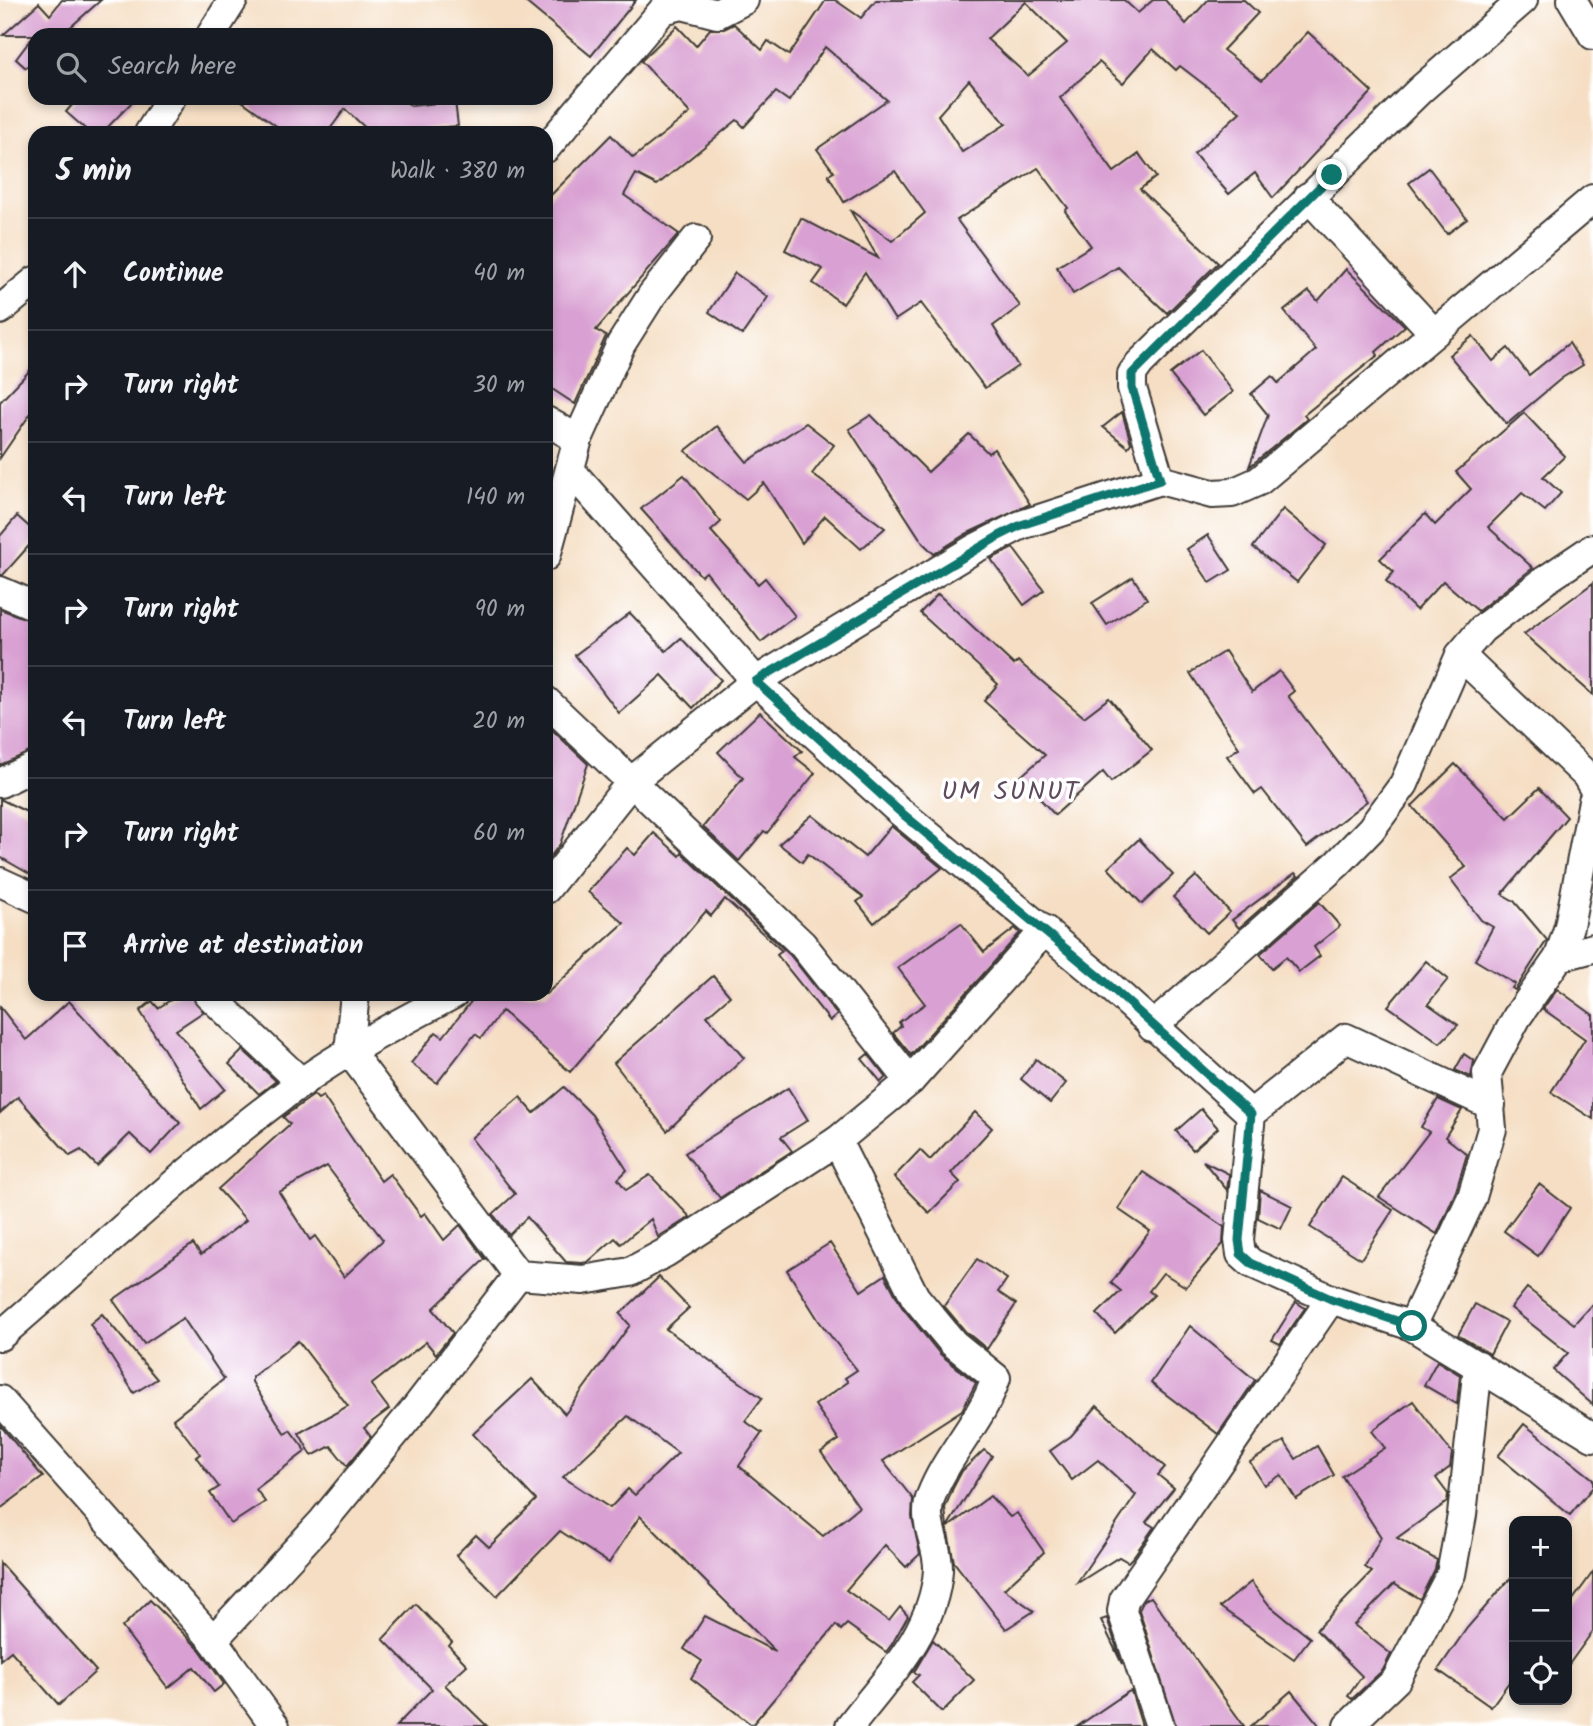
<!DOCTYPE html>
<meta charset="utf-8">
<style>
body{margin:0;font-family:Kalam,sans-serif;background:#20242c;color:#f1f3f6}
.controls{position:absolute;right:21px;bottom:21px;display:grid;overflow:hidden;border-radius:14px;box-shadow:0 4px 10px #0003}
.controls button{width:63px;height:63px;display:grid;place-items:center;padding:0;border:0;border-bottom:2px solid #363941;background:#171b24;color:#f1f3f6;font:35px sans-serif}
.stop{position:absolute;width:21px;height:21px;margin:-16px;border:5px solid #0f766e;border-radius:50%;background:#fff}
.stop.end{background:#0f766e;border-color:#fff;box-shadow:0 2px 7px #0008}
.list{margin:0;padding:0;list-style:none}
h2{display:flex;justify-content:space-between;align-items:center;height:91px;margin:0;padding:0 28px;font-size:30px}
h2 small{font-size:23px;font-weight:400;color:#9ea1a6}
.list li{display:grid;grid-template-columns:46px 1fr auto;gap:21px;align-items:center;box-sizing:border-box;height:112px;padding:0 28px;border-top:2px solid #363941}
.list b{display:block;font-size:26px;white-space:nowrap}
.list em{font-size:23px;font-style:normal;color:#9ea1a6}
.icon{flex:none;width:38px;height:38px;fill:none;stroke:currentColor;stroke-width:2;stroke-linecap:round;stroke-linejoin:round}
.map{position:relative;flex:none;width:1593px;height:1726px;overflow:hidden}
.search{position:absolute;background:#171b24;box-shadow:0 4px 10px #0003;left:28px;top:28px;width:525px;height:77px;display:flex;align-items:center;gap:18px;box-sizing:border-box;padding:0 24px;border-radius:21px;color:#9ea1a6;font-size:26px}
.panel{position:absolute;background:#171b24;box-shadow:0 4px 10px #0003;left:28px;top:126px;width:525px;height:875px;border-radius:21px}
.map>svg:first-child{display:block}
.building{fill:#d9a1d3;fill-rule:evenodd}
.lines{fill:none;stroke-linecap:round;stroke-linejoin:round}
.street-casing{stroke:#3d3935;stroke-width:32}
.street{stroke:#fff;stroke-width:28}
.route{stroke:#0f766e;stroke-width:9}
.labels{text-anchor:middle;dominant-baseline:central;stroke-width:7;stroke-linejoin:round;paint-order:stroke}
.quarter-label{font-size:26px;letter-spacing:2px;fill:#5e4b5c;stroke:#fff}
</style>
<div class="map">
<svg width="1593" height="1726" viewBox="0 0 1593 1726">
<rect width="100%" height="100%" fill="#fff"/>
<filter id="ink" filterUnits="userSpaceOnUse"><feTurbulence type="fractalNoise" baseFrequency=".0143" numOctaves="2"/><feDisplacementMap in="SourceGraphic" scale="14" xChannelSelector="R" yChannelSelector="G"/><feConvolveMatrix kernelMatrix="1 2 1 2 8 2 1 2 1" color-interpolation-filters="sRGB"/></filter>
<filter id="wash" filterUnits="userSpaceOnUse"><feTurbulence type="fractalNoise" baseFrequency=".00686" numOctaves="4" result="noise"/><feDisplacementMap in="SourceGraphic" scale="28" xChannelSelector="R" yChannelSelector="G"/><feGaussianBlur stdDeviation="1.57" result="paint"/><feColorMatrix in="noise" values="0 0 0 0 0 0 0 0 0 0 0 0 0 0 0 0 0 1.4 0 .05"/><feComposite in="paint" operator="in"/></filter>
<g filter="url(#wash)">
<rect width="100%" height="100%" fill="#f5dec3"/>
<g id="blocks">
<g class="building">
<path d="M 62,0 L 101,0 L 65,32 L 67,35 L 35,35 L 35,59 L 26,68 L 16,59 L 34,35 L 3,35 L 39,3 L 50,15 Z"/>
<path d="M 523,0 L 636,0 L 591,56 Z"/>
<path d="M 826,0 L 835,0 L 861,18 L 876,0 L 1124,0 L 1138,13 L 1153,0 L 1165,0 L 1186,24 L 1208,0 L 1244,0 L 1258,13 L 1223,50 L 1262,80 L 1308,32 L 1372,92 L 1273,198 L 1255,173 L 1229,194 L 1194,154 L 1240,112 L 1180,66 L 1176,70 L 1153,49 L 1123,83 L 1099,62 L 1060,98 L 1114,172 L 1139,154 L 1156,177 L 1140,189 L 1218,263 L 1167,313 L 1118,267 L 1073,294 L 1057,267 L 1091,246 L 1065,211 L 1068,208 L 1038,168 L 957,220 L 1020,306 L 993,326 L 1018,366 L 985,388 L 921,303 L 895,320 L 865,272 L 843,304 L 813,283 L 823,269 L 785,250 L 801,218 L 878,258 L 850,210 L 892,241 L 925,213 L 895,171 L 844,202 L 828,175 L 834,172 L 817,149 L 887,100 L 825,47 L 789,101 L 776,92 L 744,127 L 737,120 L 657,185 L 636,174 L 624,195 L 679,234 L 596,330 L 606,336 L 575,404 L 546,385 L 546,200 L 611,135 L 633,158 L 690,113 L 641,61 L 677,26 L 696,46 L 710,29 L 724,29 L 734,24 L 762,50 L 768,41 L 789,55 ZM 1026,2 L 1067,43 L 1028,76 L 987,39 ZM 969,80 L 1006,124 L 962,152 L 938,115 Z"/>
<path d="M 78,98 L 136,98 L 102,133 L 90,133 L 66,112 Z"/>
<path d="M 238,98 L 402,98 L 411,106 L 455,101 L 458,126 L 371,133 L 345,109 L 327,133 L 286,133 Z"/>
<path d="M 1429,168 L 1467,219 L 1447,234 L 1409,183 Z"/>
<path d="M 1346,269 L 1405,326 L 1376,352 L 1378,355 L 1304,415 L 1307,419 L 1249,467 L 1268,415 L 1251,394 L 1272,376 L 1278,383 L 1316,350 L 1284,311 L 1309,291 L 1318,301 Z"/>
<path d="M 735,273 L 768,297 L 742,335 L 709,312 Z"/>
<path d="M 1473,336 L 1493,361 L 1508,348 L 1529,375 L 1569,343 L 1583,365 L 1562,378 L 1507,424 L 1449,355 Z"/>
<path d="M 1201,350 L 1233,392 L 1203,415 L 1170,374 Z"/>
<path d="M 35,365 L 35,407 L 0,458 L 0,402 Z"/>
<path d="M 1122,412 L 1131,443 L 1128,447 L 1103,427 Z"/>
<path d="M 1524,413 L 1565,456 L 1543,477 L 1561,493 L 1545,511 L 1522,493 L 1488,527 L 1533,568 L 1478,611 L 1443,581 L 1416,610 L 1386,581 L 1394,572 L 1380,559 L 1425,514 L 1435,525 L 1471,489 L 1456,472 Z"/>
<path d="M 871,415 L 928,472 L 969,434 L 988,453 L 994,449 L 1030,504 L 966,534 L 934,554 L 923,543 L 849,429 Z"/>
<path d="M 806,423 L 834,445 L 812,474 L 885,528 L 861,549 L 825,516 L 802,543 L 764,483 L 746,499 L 685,451 L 717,426 L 747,462 Z"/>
<path d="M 684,475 L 721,522 L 711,531 L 758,584 L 765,578 L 795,616 L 761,642 L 706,572 L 701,576 L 641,509 Z"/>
<path d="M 1283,509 L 1326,545 L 1297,582 L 1253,547 Z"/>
<path d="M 17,516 L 35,532 L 35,539 L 3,575 L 0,575 L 0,536 Z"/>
<path d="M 1208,535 L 1231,570 L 1210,583 L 1187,549 Z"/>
<path d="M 1013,548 L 1044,590 L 1024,605 L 991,559 Z"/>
<path d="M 1133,577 L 1147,599 L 1107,625 L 1092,603 Z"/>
<path d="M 1593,583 L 1593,695 L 1524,634 Z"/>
<path d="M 938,594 L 1014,665 L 1018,661 L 1084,717 L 1109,698 L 1152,750 L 1111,782 L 1103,772 L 1055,815 L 1020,777 L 1045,755 L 984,701 L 998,684 L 920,613 Z"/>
<path d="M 0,609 L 35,622 L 35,750 L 0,765 Z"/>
<path d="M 630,613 L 666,651 L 681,638 L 721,680 L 693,708 L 662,675 L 619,713 L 575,655 Z"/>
<path d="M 1225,651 L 1252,692 L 1279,671 L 1294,691 L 1288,696 L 1367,801 L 1307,847 L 1262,789 L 1255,794 L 1227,756 L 1239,748 L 1190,673 Z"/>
<path d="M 760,712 L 802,751 L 795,757 L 815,773 L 767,833 L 764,831 L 739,861 L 703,827 L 743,778 L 718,752 Z"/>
<path d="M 546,724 L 588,764 L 560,844 L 546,862 Z"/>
<path d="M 1455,764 L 1508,818 L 1539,788 L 1567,817 L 1502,894 L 1514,901 L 1547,940 L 1515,990 L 1512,988 L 1515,984 L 1475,960 L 1493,927 L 1481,920 L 1450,879 L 1466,867 L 1412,806 Z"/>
<path d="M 0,799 L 35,816 L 35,877 L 0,857 Z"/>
<path d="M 812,815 L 865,857 L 891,826 L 942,868 L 874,923 L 857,902 L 863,897 L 808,854 L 802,862 L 779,844 Z"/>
<path d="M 654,833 L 680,856 L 682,853 L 790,955 L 837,1015 L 830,1021 L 777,955 L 782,951 L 725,899 L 711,916 L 706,911 L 570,1072 L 502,1011 L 481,1038 L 475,1034 L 437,1083 L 411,1063 L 436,1032 L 443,1037 L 477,994 L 546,994 L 624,923 L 588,892 L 627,848 L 635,855 Z"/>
<path d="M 1139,839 L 1173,875 L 1142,904 L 1108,868 Z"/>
<path d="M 1295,873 L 1298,876 L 1239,928 L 1232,920 Z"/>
<path d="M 1196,876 L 1230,912 L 1207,933 L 1173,897 Z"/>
<path d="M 1319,902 L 1340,926 L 1314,947 L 1320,956 L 1299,972 L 1286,957 L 1272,968 L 1260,954 Z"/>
<path d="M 961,923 L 984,952 L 1015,928 L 1020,933 L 911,1055 L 893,1033 L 901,1026 L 899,1022 L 925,1004 L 898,968 Z"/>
<path d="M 1426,961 L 1448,979 L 1428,1004 L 1458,1025 L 1440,1043 L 1388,1006 Z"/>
<path d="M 713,976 L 730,996 L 707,1016 L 744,1058 L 667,1131 L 614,1063 Z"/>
<path d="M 1557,989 L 1593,1015 L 1593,1119 L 1551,1092 L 1585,1039 L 1543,1009 Z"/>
<path d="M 180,994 L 192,994 L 203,1012 L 176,1030 L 225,1089 L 201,1109 L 140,1011 L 152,1001 L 158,1008 Z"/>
<path d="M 69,1001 L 180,1123 L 151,1154 L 130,1134 L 97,1166 L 81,1150 L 70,1156 L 18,1097 L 0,1113 L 0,1007 L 26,1040 Z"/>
<path d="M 243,1050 L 276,1081 L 259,1094 L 229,1064 Z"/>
<path d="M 868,1054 L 886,1077 L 881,1082 L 862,1059 Z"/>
<path d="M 1464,1054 L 1474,1061 L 1471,1077 L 1455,1070 Z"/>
<path d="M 1036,1059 L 1066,1083 L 1050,1103 L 1021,1079 Z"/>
<path d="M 564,1087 L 592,1115 L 627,1170 L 618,1179 L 626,1190 L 650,1175 L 690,1217 L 658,1237 L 651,1219 L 621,1244 L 615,1238 L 588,1262 L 582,1263 L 566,1262 L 527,1217 L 509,1235 L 493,1214 L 515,1194 L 471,1138 L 520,1097 L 534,1113 Z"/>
<path d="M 788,1088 L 808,1120 L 781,1137 L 792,1151 L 720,1198 L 685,1153 Z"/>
<path d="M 314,1095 L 318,1099 L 323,1096 L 381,1181 L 390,1174 L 421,1216 L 425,1213 L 444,1240 L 460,1225 L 485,1259 L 433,1309 L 453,1333 L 436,1354 L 426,1342 L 371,1385 L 389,1409 L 364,1428 L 371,1437 L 347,1466 L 331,1446 L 312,1456 L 299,1433 L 348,1406 L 298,1341 L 252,1377 L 252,1382 L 285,1434 L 290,1430 L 306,1451 L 256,1489 L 265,1502 L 231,1524 L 210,1493 L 219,1487 L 196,1457 L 200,1454 L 173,1419 L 224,1379 L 183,1318 L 144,1344 L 113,1300 L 193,1244 L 201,1255 L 246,1220 L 218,1189 L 290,1124 L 283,1117 ZM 327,1166 L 383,1240 L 344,1277 L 315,1236 L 310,1240 L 279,1192 Z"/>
<path d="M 1438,1099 L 1462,1110 L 1445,1137 L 1467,1154 L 1456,1191 L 1437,1234 L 1379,1197 L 1429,1132 L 1421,1127 Z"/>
<path d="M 1201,1109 L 1218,1128 L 1193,1150 L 1176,1131 Z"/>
<path d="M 975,1112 L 992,1128 L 951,1173 L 960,1182 L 929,1213 L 894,1177 L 920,1150 L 930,1160 Z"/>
<path d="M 1203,1161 L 1229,1174 L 1227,1190 Z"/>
<path d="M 1143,1172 L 1224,1227 L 1223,1244 L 1186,1287 L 1163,1273 L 1149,1291 L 1154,1295 L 1115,1333 L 1097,1314 L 1121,1291 L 1111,1283 L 1150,1231 L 1118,1209 Z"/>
<path d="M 1342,1177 L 1393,1210 L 1361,1259 L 1310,1227 Z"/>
<path d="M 1539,1184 L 1570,1208 L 1538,1256 L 1504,1231 Z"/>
<path d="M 1260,1190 L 1292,1206 L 1281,1229 L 1258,1218 Z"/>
<path d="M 830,1243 L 861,1291 L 885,1275 L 902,1307 L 940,1354 L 976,1383 L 962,1410 L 883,1461 L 913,1499 L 912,1517 L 920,1554 L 906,1567 L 885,1545 L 846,1590 L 889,1621 L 900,1607 L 908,1616 L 892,1644 L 886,1652 L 847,1624 L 841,1630 L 836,1625 L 752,1725 L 691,1678 L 702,1661 L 684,1649 L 705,1616 L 776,1652 L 640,1516 L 609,1563 L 560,1531 L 497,1596 L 456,1555 L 476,1535 L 489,1547 L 536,1500 L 473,1434 L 532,1379 L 565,1414 L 630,1325 L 620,1314 L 659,1277 L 689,1308 L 666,1329 L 762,1398 L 745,1421 L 762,1433 L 739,1466 L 823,1536 L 859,1507 L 821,1452 L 839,1440 L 815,1405 L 848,1382 L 845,1378 L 857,1370 L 819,1321 L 787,1270 ZM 628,1416 L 678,1453 L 635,1495 L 628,1489 L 610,1508 L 563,1477 Z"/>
<path d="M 977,1259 L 1007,1279 L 998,1292 L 1016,1304 L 987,1349 L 965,1331 L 944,1306 Z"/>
<path d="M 1527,1288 L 1574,1324 L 1593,1303 L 1593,1405 L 1553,1370 L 1568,1353 L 1511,1308 Z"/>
<path d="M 1296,1302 L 1305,1308 L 1280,1344 L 1272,1340 Z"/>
<path d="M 1475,1304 L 1507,1322 L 1490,1354 L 1458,1335 Z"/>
<path d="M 102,1314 L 157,1379 L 134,1393 L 90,1324 Z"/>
<path d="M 1190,1326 L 1255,1380 L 1218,1434 L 1151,1383 Z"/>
<path d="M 1437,1361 L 1460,1375 L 1457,1404 L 1424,1385 Z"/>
<path d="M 1413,1401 L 1452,1453 L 1450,1467 L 1436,1478 L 1448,1494 L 1447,1502 L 1397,1538 L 1437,1560 L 1435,1569 L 1420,1599 L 1394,1584 L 1354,1625 L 1391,1654 L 1383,1670 L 1352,1699 L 1348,1696 L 1362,1676 L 1316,1630 L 1372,1572 L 1365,1567 L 1381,1537 L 1342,1476 L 1385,1448 L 1372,1431 Z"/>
<path d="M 1097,1406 L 1165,1467 L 1158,1475 L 1174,1488 L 1146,1522 L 1154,1527 L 1133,1557 L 1128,1562 L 1119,1557 L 1076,1584 L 1136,1495 L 1098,1460 L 1072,1480 L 1050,1451 L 1071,1436 Z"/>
<path d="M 1524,1424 L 1593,1479 L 1593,1487 L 1570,1515 L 1498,1456 Z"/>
<path d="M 0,1425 L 43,1477 L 0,1509 Z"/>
<path d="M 1284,1441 L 1296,1459 L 1317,1446 L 1334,1475 L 1296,1499 L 1281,1475 L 1264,1485 L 1250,1462 Z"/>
<path d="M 984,1450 L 992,1456 L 947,1527 L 945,1508 L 953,1488 L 962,1471 Z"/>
<path d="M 990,1496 L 1010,1517 L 1017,1513 L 1044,1552 L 1004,1589 L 1034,1611 L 1006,1629 L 954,1562 L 947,1528 Z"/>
<path d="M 0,1563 L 96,1671 L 59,1705 L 11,1651 L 0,1660 Z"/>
<path d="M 1593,1572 L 1593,1631 L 1567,1667 L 1567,1608 Z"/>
<path d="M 1514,1574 L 1514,1675 L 1491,1707 L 1438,1670 L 1467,1628 Z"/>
<path d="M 1251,1582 L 1270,1606 L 1310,1638 L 1294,1659 L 1220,1607 Z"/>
<path d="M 1151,1597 L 1244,1726 L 1176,1726 L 1139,1610 L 1144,1600 Z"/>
<path d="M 150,1600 L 200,1650 L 224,1684 L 214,1692 L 194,1667 L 168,1688 L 122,1627 Z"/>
<path d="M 416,1604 L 452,1642 L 449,1646 L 467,1665 L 445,1685 L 487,1726 L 396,1726 L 432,1689 L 383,1639 Z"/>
<path d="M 1107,1618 L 1122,1664 L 1101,1620 Z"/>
<path d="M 933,1640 L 974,1680 L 942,1712 L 912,1682 L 919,1675 L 914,1672 Z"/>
<path d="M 1131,1691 L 1142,1726 L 1078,1726 L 1128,1692 Z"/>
<path d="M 1291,1691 L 1320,1726 L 1251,1726 Z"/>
</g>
</g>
</g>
<g filter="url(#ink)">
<use href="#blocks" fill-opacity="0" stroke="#3d3935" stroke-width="2"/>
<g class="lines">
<g class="street-casing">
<g id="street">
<path d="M 1572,0 L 1593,35"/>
<path d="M 211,35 L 233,0"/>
<path d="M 149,133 L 171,98"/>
<path d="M 546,148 L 663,10 L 682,5 L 717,14 L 744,0"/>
<path d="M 1308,197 L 1433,332"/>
<path d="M 0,310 L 35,281"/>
<path d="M 546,421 L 578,439"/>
<path d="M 570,470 L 756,681 L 898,810 L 1101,978 L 1251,1114"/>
<path d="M 1160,480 L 1132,388 L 1132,374 L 1140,363 L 1420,90 L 1523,0"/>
<path d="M 546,556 L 578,439 L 621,344 L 652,295 L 696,239"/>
<path d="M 0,591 L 35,606"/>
<path d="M 1460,655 L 1586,775 L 1593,787"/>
<path d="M 546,701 L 802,944 L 910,1081"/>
<path d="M 0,783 L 35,766"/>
<path d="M 0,882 L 35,898"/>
<path d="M 546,889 L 632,781 L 756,681 L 974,549 L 1021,525 L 1160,480 L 1212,494 L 1232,493 L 1259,481 L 1593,199"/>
<path d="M 1559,957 L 1593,948"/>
<path d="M 208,994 L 302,1083"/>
<path d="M 355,994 L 349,1051 L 518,1275 L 583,1280 L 630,1272 L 665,1253 L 837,1141 L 915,1297 L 953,1343 L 996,1378 C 982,1421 947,1454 931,1496 C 921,1522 939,1544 938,1570 C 934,1632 886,1679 850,1726"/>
<path d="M 1152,1027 L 1337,864 L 1371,829 L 1404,784 L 1460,655 L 1482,629 L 1544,581 L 1593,548"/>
<path d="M 1491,1105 L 1346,1038 L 1251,1114 L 1239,1240 L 1241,1254 L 1251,1263 L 1331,1299 L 1412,1326 L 1593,1437"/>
<path d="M 837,1141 L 910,1081 L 1045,930"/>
<path d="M 1412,1326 L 1472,1197 L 1492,1129 L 1487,1073 L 1517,1017 L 1559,957 L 1569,926 L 1593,801"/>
<path d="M 0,1336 C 99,1251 196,1159 302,1082 C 350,1048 402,1022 454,994"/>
<path d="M 0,1400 L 213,1640 L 275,1726"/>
<path d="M 213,1640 L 323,1521 L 415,1409 L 518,1275"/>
<path d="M 1160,1726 L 1122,1611 L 1124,1600 L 1331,1299"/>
<path d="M 1348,1726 L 1396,1680 L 1451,1574 L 1462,1515 L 1478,1365"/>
</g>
</g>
<use href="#street" class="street"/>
</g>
</g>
<g class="lines" filter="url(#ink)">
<path class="route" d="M 1332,175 L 1132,374 L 1132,388 L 1160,480 L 1021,525 L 999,536 L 756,681 L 898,810 L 1101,978 L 1251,1114 L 1239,1240 L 1241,1254 L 1251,1263 L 1331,1299 L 1412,1326"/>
</g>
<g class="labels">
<g class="quarter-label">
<text x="1011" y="792">UM SUNUT</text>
</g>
</g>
</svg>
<div class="controls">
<button>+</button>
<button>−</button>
<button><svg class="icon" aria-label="locate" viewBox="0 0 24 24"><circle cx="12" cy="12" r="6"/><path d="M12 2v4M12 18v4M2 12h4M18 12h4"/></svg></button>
</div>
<div class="stop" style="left:1412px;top:1326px"></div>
<div class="stop end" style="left:1332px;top:175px"></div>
<div class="search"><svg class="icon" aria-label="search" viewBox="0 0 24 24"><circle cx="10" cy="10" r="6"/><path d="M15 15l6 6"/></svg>Search here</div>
<section class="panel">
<h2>5 min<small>Walk · 380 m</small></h2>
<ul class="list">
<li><svg class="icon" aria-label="ahead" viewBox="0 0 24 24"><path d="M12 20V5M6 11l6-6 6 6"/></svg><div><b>Continue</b></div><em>40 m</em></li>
<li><svg class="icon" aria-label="right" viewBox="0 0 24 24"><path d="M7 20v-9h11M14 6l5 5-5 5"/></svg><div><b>Turn right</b></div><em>30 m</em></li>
<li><svg class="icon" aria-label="left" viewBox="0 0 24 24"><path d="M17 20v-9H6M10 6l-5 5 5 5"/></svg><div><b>Turn left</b></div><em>140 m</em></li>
<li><svg class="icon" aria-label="right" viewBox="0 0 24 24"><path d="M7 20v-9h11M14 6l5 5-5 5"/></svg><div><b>Turn right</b></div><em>90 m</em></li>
<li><svg class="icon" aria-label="left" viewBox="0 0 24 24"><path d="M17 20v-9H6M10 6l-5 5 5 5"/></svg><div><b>Turn left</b></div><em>20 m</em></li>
<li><svg class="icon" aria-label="right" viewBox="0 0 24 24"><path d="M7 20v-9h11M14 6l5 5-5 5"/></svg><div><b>Turn right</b></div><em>60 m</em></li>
<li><svg class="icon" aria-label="arrive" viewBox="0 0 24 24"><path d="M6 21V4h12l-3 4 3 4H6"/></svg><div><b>Arrive at destination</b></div></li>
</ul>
</section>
</div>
